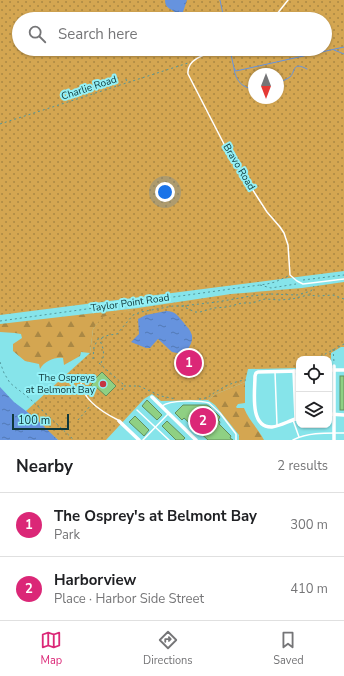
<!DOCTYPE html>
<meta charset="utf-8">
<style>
body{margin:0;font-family:"Nunito Sans",sans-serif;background:#f2f2f2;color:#202124}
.controls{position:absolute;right:12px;bottom:12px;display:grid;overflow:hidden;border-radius:8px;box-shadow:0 1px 3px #0004}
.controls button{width:36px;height:36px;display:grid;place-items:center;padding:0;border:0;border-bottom:1px solid #e0e0e0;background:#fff;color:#202124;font:20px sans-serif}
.compass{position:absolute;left:248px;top:68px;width:36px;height:36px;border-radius:50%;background:#fff;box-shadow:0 1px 3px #0004;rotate:180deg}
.scale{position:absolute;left:12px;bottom:10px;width:57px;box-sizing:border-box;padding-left:4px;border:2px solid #0f383b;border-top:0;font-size:11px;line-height:14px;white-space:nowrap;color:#0f383b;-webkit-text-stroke:3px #94f1f7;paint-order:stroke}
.you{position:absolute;left:165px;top:192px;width:14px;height:14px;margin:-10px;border:3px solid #fff;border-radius:50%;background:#1a73e8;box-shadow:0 0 0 6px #1a73e833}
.badge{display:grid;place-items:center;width:26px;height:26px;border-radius:50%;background:#db2777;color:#fff;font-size:13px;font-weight:700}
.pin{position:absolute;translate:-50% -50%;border:2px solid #fff;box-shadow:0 1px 4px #0006}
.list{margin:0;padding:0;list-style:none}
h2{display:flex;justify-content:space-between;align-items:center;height:52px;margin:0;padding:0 16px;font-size:17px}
h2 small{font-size:13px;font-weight:400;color:#757577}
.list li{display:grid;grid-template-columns:26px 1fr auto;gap:12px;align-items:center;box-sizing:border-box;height:64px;padding:0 16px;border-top:1px solid #e0e0e0}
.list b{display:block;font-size:15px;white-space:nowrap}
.list p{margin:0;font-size:13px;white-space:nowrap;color:#757577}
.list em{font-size:13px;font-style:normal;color:#757577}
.icon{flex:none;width:22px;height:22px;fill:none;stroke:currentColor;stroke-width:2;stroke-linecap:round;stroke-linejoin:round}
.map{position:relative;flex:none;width:344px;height:440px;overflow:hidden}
.search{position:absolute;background:#fff;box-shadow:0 1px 3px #0004;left:12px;right:12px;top:12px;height:44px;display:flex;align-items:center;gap:10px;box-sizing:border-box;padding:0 14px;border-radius:22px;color:#757577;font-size:15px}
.sheet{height:180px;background:#fff}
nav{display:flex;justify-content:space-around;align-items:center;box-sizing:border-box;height:56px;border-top:1px solid #e0e0e0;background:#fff;font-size:11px;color:#757577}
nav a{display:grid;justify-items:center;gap:2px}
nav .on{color:#db2777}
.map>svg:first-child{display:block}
.forest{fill:url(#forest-firs)}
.park{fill:url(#park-dots);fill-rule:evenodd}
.water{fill:url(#water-ripples)}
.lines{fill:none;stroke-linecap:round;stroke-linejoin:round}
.stream{stroke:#6693de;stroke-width:1}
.building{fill:#8fd083;stroke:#628e5a}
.path{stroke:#51979c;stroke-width:1;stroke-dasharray:2 3;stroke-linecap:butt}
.service{stroke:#fff;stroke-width:1.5}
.minor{stroke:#fff;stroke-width:3.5}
.poi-dot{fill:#c63643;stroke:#94f1f7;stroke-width:1.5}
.labels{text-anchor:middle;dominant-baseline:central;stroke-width:4;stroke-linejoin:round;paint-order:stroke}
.street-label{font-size:10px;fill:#0f383b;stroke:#94f1f7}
.poi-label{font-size:10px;fill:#0f383b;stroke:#94f1f7;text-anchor:end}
</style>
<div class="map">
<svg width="344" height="440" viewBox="0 0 344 440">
<defs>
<pattern id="forest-firs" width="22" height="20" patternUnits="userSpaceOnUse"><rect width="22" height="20" fill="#d4a651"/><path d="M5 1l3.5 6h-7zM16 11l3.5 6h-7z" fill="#a84"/></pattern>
<pattern id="park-dots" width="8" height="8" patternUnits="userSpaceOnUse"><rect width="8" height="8" fill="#d4a651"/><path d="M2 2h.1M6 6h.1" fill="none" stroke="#a84" stroke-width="1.8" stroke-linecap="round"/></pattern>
<pattern id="water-ripples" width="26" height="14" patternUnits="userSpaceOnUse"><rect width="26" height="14" fill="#6693de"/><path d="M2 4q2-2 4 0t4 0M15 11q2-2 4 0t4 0" fill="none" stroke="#5279b5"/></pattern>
</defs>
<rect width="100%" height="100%" fill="#86e4ea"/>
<g class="forest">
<path d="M 138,308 L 102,318 L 93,329 L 90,353 L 81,352 L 80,356 L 64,365 L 63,358 C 54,357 45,361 40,369 L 39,364 L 25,361 L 13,351 L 13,344 L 22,338 L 21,334 L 15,333 L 0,332 L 0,324 Z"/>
<path d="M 245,382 L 245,403 L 238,404 L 236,407 L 237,408 L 244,408 C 249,421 258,428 264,440 L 239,440 L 239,435 L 215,405 L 208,400 L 216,394 Z"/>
</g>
<g class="park">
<path d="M 0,0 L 344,0 L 344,271 L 0,315 ZM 19,19 L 325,19 L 325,49 L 19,49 ZM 254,74 L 278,74 L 278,98 L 254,98 Z"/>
<path d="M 344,282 L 344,347 L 341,347 L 331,353 L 331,367 L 329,367 L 329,359 L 299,359 L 299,368 L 248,369 L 245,382 L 216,394 L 208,400 L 161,401 L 152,394 L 144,399 L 106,440 L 58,440 L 26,411 L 90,353 L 93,329 L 102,317 L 138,308 L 231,294 L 302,288 Z"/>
</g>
<g class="water">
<path d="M 165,0 L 187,0 L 181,18 L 176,19 L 177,14 C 171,8 165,9 165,0 Z"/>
<path d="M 166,311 C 176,311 178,316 184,323 C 186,326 190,329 191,333 C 195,340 188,351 182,354 L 172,352 L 158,339 L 150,348 L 146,348 L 131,342 L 139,334 L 138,319 L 146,315 Z"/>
<path d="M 0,387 L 14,402 L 34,417 L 58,440 L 0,440 Z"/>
</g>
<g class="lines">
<g class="stream">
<path d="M 220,0 L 224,19"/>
<path d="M 230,50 L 234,68 L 236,71 L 344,47"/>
<path d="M 334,50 L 344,54"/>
<path d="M 234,69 C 236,81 242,88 254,89"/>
<path d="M 278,84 C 281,81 286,80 290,77 C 296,71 292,61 307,69"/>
</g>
</g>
<g class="building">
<path d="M 102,372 L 116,386 L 106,396 L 95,386 L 93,388 L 91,385 L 93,383 L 92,382 Z"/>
<rect x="340" y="376" width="4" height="34"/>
<path d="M 147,400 L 162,415 L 157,420 L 142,406 Z"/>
<path d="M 183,405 L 207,405 L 210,407 L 220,417 L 218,420 L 220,422 L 219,424 L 231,436 L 230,438 L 233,440 L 208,440 L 184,418 L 182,420 L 175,413 Z"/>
<path d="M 135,416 L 149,430 L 144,436 L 129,422 Z"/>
<path d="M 167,421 L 185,438 L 183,440 L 176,440 L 162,426 Z"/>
</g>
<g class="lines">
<g class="path">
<path d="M 126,79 L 127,83"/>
<path d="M 0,124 L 188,63"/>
<path d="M 303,280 L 344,275"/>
<path d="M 260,285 L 271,288 L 296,284"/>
<path d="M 182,306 L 217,302 L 251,296 L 270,294 L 297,295 L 311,291 L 314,286"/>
<path d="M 0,321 L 267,284 L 275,282 L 288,276"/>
<path d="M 333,349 L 334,362"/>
<path d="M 93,359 L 94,347 L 98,339 L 109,335 L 117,334 L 133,315 L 141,312 L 173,306 L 182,306 L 195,312 L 200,312 L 214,308 L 227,307 L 242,303 L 252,303 L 265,299 L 280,300 L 292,299 L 308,295 L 318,296 L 333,295 L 344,299"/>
<path d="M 316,359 L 344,344"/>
<path d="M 0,362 L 4,373 L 10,383 L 29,398 L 74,440"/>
<path d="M 99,363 L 124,385"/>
<path d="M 101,363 C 105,355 104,349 100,341 L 102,338"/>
<path d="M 122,390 L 123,386 L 139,386 L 161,396 L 176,399"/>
<path d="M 199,399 C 211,398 209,395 219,390 C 227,385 236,381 246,380"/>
<path d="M 78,420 L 91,405"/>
</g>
<g class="service">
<path d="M 273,19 L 288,0"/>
<path d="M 223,49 C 211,53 186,57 188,74 L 225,146 L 240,170 L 267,212 L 280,227 L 284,233 L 288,245 L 290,275 L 297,281 L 303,284 L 344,279"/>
<path d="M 275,372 L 277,425"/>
<path d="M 81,383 C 83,400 104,413 118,420"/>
<path d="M 162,406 C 170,400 199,400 209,403 L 220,413 L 236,434 L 236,440"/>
<path d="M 137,410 L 169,440"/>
<path d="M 293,420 L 299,437"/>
<path d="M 143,440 L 168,414"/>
<path d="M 293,440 C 309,432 327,433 344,433"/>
</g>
<g class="minor">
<path d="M 334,366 L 334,440"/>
<path d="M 329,370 L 344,370"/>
<path d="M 294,371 L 296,419"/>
<path d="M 299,371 L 258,372 L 256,373 L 255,376 C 255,391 249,428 272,427 C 281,426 290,420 299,418"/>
<path d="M 152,397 L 196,440"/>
<path d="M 329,414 L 344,415"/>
<path d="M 119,421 L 139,440"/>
</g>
</g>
<circle class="poi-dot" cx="103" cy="384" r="4"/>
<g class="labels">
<g class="street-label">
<text transform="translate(89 88) rotate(-18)">Charlie Road</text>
<text transform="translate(239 167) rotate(59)">Bravo Road</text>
<text transform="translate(130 303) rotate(-8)">Taylor Point Road</text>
</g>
<g class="poi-label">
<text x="95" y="378">The Ospreys<tspan x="95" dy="12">at Belmont Bay</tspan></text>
</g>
</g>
</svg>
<div class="controls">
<button><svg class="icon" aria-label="locate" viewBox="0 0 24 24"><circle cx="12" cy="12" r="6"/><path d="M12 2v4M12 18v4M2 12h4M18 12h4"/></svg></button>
<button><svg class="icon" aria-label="layers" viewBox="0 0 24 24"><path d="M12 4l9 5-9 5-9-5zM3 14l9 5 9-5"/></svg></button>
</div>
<svg class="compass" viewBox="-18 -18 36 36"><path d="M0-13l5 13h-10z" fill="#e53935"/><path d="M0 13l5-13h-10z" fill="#757577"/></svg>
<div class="scale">100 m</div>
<div class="you"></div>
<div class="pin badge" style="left:189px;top:363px">1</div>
<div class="pin badge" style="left:203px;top:421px">2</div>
<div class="search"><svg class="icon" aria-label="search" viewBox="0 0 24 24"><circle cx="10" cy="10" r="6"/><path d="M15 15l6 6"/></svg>Search here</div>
</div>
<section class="sheet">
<h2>Nearby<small>2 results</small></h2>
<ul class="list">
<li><span class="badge">1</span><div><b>The Osprey's at Belmont Bay</b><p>Park</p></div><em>300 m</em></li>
<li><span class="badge">2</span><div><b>Harborview</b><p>Place · Harbor Side Street</p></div><em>410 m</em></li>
</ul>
</section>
<nav>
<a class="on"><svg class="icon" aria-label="map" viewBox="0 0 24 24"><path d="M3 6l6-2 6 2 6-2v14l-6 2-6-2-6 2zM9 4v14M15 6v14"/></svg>Map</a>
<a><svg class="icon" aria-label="directions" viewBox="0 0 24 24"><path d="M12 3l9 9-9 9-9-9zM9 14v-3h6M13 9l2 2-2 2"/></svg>Directions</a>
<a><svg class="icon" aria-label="saved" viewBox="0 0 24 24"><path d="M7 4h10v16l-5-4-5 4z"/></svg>Saved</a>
</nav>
